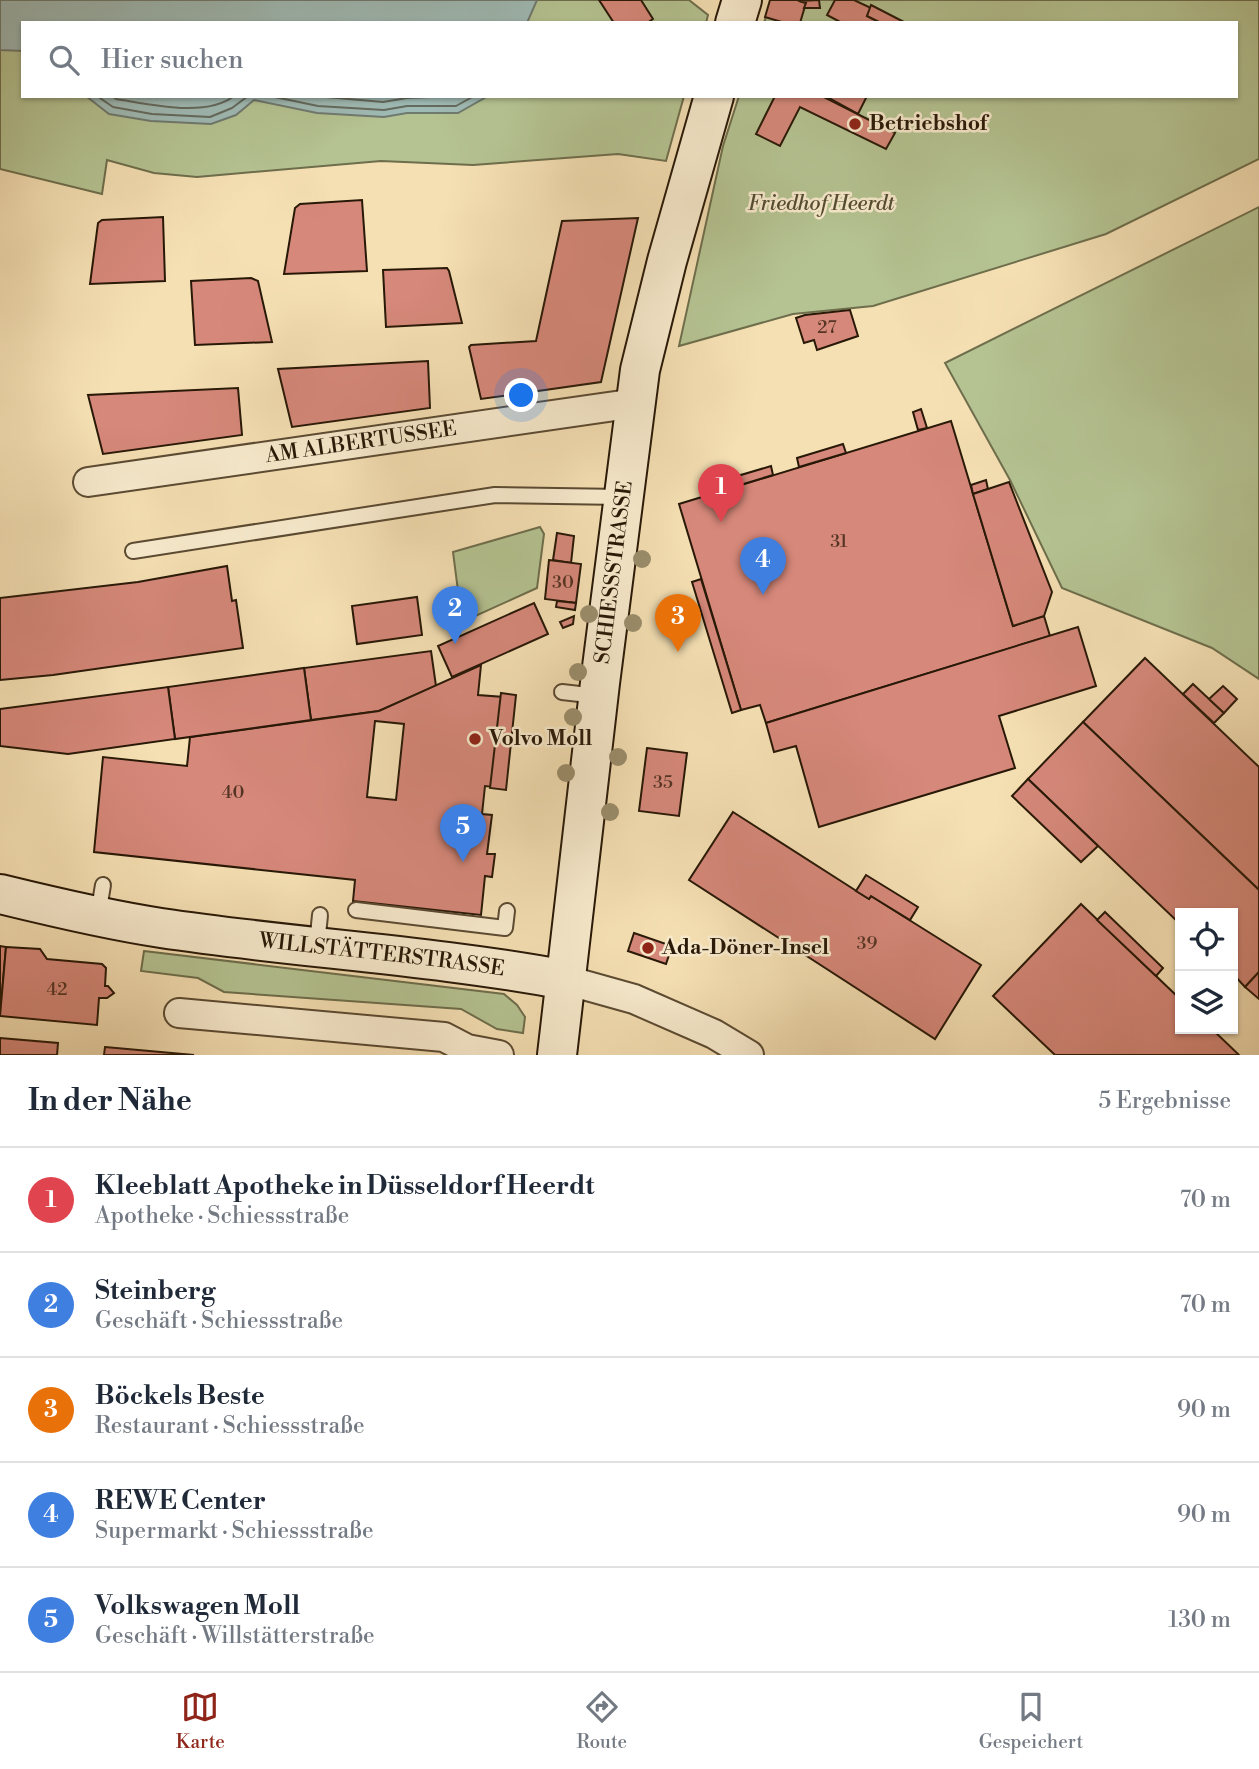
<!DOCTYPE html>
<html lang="de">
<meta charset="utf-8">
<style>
body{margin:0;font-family:"Libre Bodoni",serif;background:#f2f2f3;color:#1f2937}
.controls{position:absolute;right:21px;bottom:21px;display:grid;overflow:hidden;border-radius:0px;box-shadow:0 2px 5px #0004}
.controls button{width:63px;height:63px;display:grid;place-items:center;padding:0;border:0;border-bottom:2px solid #e0e1e3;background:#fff;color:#1f2937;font:35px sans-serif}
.you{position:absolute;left:522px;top:396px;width:24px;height:24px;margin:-18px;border:5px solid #fff;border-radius:50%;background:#1a73e8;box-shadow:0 0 0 10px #1a73e833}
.badge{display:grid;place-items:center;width:46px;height:46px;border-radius:50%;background:#8f2418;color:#fff;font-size:23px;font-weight:700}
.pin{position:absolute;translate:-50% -58px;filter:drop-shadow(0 2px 4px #0008)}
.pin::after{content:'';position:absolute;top:37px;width:24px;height:21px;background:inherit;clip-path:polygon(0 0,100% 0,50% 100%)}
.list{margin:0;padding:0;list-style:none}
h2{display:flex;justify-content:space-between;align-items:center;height:91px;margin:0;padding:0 28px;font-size:30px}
h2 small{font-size:23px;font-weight:400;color:#747a83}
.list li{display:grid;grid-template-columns:46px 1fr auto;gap:21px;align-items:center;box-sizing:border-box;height:105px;padding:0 28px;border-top:2px solid #e0e1e3}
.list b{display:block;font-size:26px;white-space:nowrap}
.list p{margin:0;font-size:23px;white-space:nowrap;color:#747a83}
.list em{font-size:23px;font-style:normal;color:#747a83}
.icon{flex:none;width:38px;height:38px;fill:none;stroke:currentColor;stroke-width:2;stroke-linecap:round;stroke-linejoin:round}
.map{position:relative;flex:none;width:1259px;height:1055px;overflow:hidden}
.search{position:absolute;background:#fff;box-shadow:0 2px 5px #0004;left:21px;right:21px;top:21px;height:77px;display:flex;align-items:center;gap:18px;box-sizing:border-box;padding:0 24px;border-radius:0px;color:#747a83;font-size:26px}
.sheet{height:616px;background:#fff}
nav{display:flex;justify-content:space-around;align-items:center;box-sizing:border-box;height:98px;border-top:2px solid #e0e1e3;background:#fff;font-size:19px;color:#747a83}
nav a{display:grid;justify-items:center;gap:4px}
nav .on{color:#8f2418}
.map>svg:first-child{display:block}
.green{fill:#b5c392;stroke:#6e6e4c;stroke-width:2}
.water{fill:#9fbbb6;stroke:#6f7a70;stroke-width:2}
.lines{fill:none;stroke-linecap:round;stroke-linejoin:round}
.shore{stroke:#646a5e;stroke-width:2}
.building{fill:#d6887a;stroke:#281807;stroke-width:2;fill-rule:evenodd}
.lane-casing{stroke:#5b4a32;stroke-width:18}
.street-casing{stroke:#5b4a32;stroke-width:32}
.secondary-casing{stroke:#281807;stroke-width:42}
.lane{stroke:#f8ebce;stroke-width:14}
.street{stroke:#f8ebce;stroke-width:28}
.secondary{stroke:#f8ebce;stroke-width:38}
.tree{fill:#9b8e6c}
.poi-dot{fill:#8f2418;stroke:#f8ebce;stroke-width:2.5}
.labels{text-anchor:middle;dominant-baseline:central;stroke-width:5;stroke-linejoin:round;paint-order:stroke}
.number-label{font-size:18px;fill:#543424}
.poi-label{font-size:21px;font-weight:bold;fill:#281807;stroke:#f8ebce;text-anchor:start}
.park-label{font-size:21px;font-style:italic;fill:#524b31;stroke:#f8ebce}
.street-label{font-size:21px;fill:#281807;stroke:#f8ebce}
</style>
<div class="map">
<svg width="1259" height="1055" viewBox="0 0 1259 1055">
<rect width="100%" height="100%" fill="#f5e0b4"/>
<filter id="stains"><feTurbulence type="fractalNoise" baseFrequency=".00286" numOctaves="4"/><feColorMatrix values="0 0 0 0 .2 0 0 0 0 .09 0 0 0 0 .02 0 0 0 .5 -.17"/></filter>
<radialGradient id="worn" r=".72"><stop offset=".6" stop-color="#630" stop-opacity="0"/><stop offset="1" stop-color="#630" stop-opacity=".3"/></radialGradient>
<g class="green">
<path d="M 0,0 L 689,0 L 708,15 L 706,23 L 23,23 L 23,96 L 684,96 L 666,161 L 618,154 L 473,165 L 381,161 L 197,177 L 154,173 L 107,160 L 102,194 L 0,169 Z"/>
<path d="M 771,0 L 1259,0 L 1259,159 L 1106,234 L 873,306 L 793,314 L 679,346 L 723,146 L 739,96 L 1236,96 L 1236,23 L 764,23 Z"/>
<path d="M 1259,207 L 1259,679 L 1212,648 L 1062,588 L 1010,480 L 945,363 Z"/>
<path d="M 540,527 L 544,534 L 537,588 L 462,622 L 453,552 Z"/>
<path d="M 144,951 L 504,994 L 517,1005 L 525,1017 L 523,1033 L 497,1029 L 461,1009 L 224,992 L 198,978 L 141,971 Z"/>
</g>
<g class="water">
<path d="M 0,0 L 537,0 L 527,23 L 23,23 L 23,51 L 0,50 Z"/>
<path d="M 86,96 L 488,96 L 458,113 L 407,113 L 384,117 L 317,113 L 254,100 L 236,115 L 211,124 L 151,121 L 109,114 Z"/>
</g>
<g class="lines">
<g class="shore">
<path d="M 97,96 L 113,107 L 152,114 L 210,117 L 232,108 L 248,96"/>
<path d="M 112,96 L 116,99 C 149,104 206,118 234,96"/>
<path d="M 270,96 L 318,106 L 384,110 L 407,106 L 456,106 L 474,96"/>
<path d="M 314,96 L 383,102 L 407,98 L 456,96"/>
</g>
</g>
<g class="building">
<path d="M 599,0 L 641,0 L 653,19 L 647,23 L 614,23 Z"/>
<path d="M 770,0 L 797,0 L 806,3 L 800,23 L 785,23 L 765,17 Z"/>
<path d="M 819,0 L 820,8 L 804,8 L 806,3 L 799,1 Z"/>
<path d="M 835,0 L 854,0 L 871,8 L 867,16 L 881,23 L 842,23 L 827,15 Z"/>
<path d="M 871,5 L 904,22 L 881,23 L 867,16 Z"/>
<path d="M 775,96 L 822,96 L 895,133 L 886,149 L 800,107 L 780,146 L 756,134 Z"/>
<path d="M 825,96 L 867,96 L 858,114 Z"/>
<path d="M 362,200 L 367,271 L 284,274 L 295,208 L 300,204 Z"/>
<path d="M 163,217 L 165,281 L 90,284 L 98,223 L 102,220 Z"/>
<path d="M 638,218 L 601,382 L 481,399 L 469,347 L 471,345 L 536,341 L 562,221 Z"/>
<path d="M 447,268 L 449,271 L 462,323 L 386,327 L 383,270 Z"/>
<path d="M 251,278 L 258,281 L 272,342 L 195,345 L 191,281 Z"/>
<path d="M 850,310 L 858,336 L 817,350 L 814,340 L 804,343 L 796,318 L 805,315 Z"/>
<path d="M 428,361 L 430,408 L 292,427 L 278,369 Z"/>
<path d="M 238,388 L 242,435 L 103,454 L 88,395 Z"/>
<path d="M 921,409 L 927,428 L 918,430 L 913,412 Z"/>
<path d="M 951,421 L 1013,626 L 1044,616 L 1050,636 L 766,723 L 760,705 L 741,710 L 679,504 Z"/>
<path d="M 843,444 L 846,453 L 799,467 L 797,458 Z"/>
<path d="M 771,466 L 773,475 L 727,489 L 724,480 Z"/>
<path d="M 986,480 L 988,489 L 973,494 L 971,485 Z"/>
<path d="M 1009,482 L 1052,592 L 1044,616 L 1013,626 L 973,494 Z"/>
<path d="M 557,533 L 574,536 L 571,563 L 553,560 Z"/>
<path d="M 549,560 L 581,564 L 576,603 L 545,599 Z"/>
<path d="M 227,566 L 232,601 L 236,600 L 243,648 L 53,675 L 0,680 L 0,598 L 138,582 Z"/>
<path d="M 701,579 L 741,710 L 732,713 L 692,582 Z"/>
<path d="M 417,597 L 422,635 L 357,644 L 352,606 Z"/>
<path d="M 557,601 L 576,603 L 575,610 L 556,607 Z"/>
<path d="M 534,603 L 548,634 L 452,677 L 438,646 Z"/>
<path d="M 574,616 L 573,624 L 563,628 L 560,622 Z"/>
<path d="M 1078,627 L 1096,686 L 999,716 L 1015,768 L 819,827 L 796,746 L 774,752 L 766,723 Z"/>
<path d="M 431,651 L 436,686 L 379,711 L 311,720 L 304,668 Z"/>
<path d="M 1145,658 L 1259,767 L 1259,890 L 1083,722 Z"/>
<path d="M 481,665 L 478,695 L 504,697 L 501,726 L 506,726 L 507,740 L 500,740 L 494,787 L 485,786 L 482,814 L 492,815 L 487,854 L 495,854 L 492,877 L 485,876 L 481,915 L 353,901 L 355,880 L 94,852 L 103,757 L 187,766 L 190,737 L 379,711 ZM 375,721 L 404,724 L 396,800 L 367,797 Z"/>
<path d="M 304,668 L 311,720 L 175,739 L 168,687 Z"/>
<path d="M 1193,684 L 1224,713 L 1214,723 L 1183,694 Z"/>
<path d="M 1223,686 L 1237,699 L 1224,713 L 1209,699 Z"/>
<path d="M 168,687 L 175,739 L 68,754 L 0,746 L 0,709 Z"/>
<path d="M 501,693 L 516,695 L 506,790 L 490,788 Z"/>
<path d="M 1083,722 L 1259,890 L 1259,972 L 1245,987 L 1233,974 L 1233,913 L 1180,913 L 1180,924 L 1028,779 Z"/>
<path d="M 647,748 L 687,753 L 679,816 L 639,811 Z"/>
<path d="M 1028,779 L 1098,846 L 1081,862 L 1012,796 Z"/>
<path d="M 733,812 L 869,899 L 871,896 L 981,965 L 935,1039 L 689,880 Z"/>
<path d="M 866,875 L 918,907 L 910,920 L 871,896 L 869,899 L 856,891 Z"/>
<path d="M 1081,904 L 1180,999 L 1180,1029 L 1212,1029 L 1239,1055 L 1055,1055 L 993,996 Z"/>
<path d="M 1105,912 L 1163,968 L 1156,976 L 1097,920 Z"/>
<path d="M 634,933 L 672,946 L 666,964 L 628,951 Z"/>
<path d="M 0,946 L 6,947 L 0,1016 Z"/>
<path d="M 6,947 L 40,949 L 47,959 L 102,964 L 106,968 L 105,986 L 108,986 L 114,993 L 107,998 L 99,998 L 97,1025 L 0,1016 Z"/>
<path d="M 1259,972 L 1259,999 L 1245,987 Z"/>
<path d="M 0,1038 L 58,1043 L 57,1055 L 0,1055 Z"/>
<path d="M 105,1047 L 194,1055 L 104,1055 Z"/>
</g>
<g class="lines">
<g class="lane-casing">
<g id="lane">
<path d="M 133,551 L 495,495 L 622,497"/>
<path d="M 562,692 L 597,696"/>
<path d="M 356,910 L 505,928 L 507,911"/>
<path d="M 98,915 L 103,885"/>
<path d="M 317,945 L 320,915"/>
</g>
</g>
<g class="street-casing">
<g id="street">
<path id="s1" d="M 88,482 L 636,403"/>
<path d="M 566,980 L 634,999 L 714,1034 L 749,1055"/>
<path d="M 179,1013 L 444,1037 L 467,1049 L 499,1055"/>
</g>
</g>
<g class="secondary-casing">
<g id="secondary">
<path d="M 735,23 L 742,0"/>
<path id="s2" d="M 0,894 C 53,907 107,920 161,928 C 295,948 432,955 566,980"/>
<path id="s3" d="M 557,1055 L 600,683 L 640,370 L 667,261 L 714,96"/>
</g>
</g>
<use href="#lane" class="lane"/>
<use href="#street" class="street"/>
<use href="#secondary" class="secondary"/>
</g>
<g class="tree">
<circle cx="642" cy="559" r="9"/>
<circle cx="589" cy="614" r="9"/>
<circle cx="633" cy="623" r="9"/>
<circle cx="578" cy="672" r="9"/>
<circle cx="573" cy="717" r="9"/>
<circle cx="618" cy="757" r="9"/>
<circle cx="566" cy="773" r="9"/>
<circle cx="610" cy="812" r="9"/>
</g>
<g class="poi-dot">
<circle cx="855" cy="124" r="7"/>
<circle cx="475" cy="739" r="7"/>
<circle cx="648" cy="948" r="7"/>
</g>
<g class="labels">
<g class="number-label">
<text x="827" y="327">27</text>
<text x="839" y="541">31</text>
<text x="563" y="582">30</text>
<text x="663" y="782">35</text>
<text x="233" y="792">40</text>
<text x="867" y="943">39</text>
<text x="57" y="989">42</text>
</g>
<g class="poi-label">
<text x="869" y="124">Betriebshof</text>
<text x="489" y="739">Volvo Moll</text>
<text x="662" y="948">Ada-Döner-Insel</text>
</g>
<g class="park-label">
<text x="821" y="204">Friedhof Heerdt</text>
</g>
<g class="street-label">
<text stroke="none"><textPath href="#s1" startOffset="276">AM ALBERTUSSEE</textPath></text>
<text stroke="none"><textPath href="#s3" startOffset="486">SCHIESSSTRASSE</textPath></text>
<text stroke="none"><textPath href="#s2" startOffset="387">WILLSTÄTTERSTRASSE</textPath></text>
</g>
</g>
<rect width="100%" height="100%" filter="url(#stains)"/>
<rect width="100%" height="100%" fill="url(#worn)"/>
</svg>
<div class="controls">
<button><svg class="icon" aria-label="locate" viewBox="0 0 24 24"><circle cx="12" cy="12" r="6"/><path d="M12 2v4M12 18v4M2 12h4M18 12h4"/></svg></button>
<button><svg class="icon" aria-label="layers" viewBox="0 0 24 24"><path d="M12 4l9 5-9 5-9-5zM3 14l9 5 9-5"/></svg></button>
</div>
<div class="you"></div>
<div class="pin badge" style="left:721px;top:522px;background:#e0444e">1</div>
<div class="pin badge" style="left:455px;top:644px;background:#3f7fe0">2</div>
<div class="pin badge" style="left:678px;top:652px;background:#e8710a">3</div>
<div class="pin badge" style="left:763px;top:595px;background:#3f7fe0">4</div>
<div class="pin badge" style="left:463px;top:862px;background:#3f7fe0">5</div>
<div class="search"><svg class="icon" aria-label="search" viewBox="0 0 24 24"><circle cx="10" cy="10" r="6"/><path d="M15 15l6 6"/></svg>Hier suchen</div>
</div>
<section class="sheet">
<h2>In der Nähe<small>5 Ergebnisse</small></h2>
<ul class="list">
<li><span class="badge" style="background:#e0444e">1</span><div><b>Kleeblatt Apotheke in Düsseldorf Heerdt</b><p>Apotheke · Schiessstraße</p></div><em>70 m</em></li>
<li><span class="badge" style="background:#3f7fe0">2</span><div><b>Steinberg</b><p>Geschäft · Schiessstraße</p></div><em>70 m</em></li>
<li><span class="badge" style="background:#e8710a">3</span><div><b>Böckels Beste</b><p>Restaurant · Schiessstraße</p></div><em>90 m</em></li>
<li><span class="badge" style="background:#3f7fe0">4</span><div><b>REWE Center</b><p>Supermarkt · Schiessstraße</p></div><em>90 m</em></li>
<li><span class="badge" style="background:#3f7fe0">5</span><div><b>Volkswagen Moll</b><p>Geschäft · Willstätterstraße</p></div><em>130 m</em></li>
</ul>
</section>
<nav>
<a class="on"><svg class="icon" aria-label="map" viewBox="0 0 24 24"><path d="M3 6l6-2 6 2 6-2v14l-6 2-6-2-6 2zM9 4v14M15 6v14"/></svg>Karte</a>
<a><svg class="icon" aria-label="directions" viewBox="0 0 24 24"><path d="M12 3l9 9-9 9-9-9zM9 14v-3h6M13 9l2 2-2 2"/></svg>Route</a>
<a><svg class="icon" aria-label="saved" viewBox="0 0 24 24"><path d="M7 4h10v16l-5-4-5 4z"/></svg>Gespeichert</a>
</nav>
